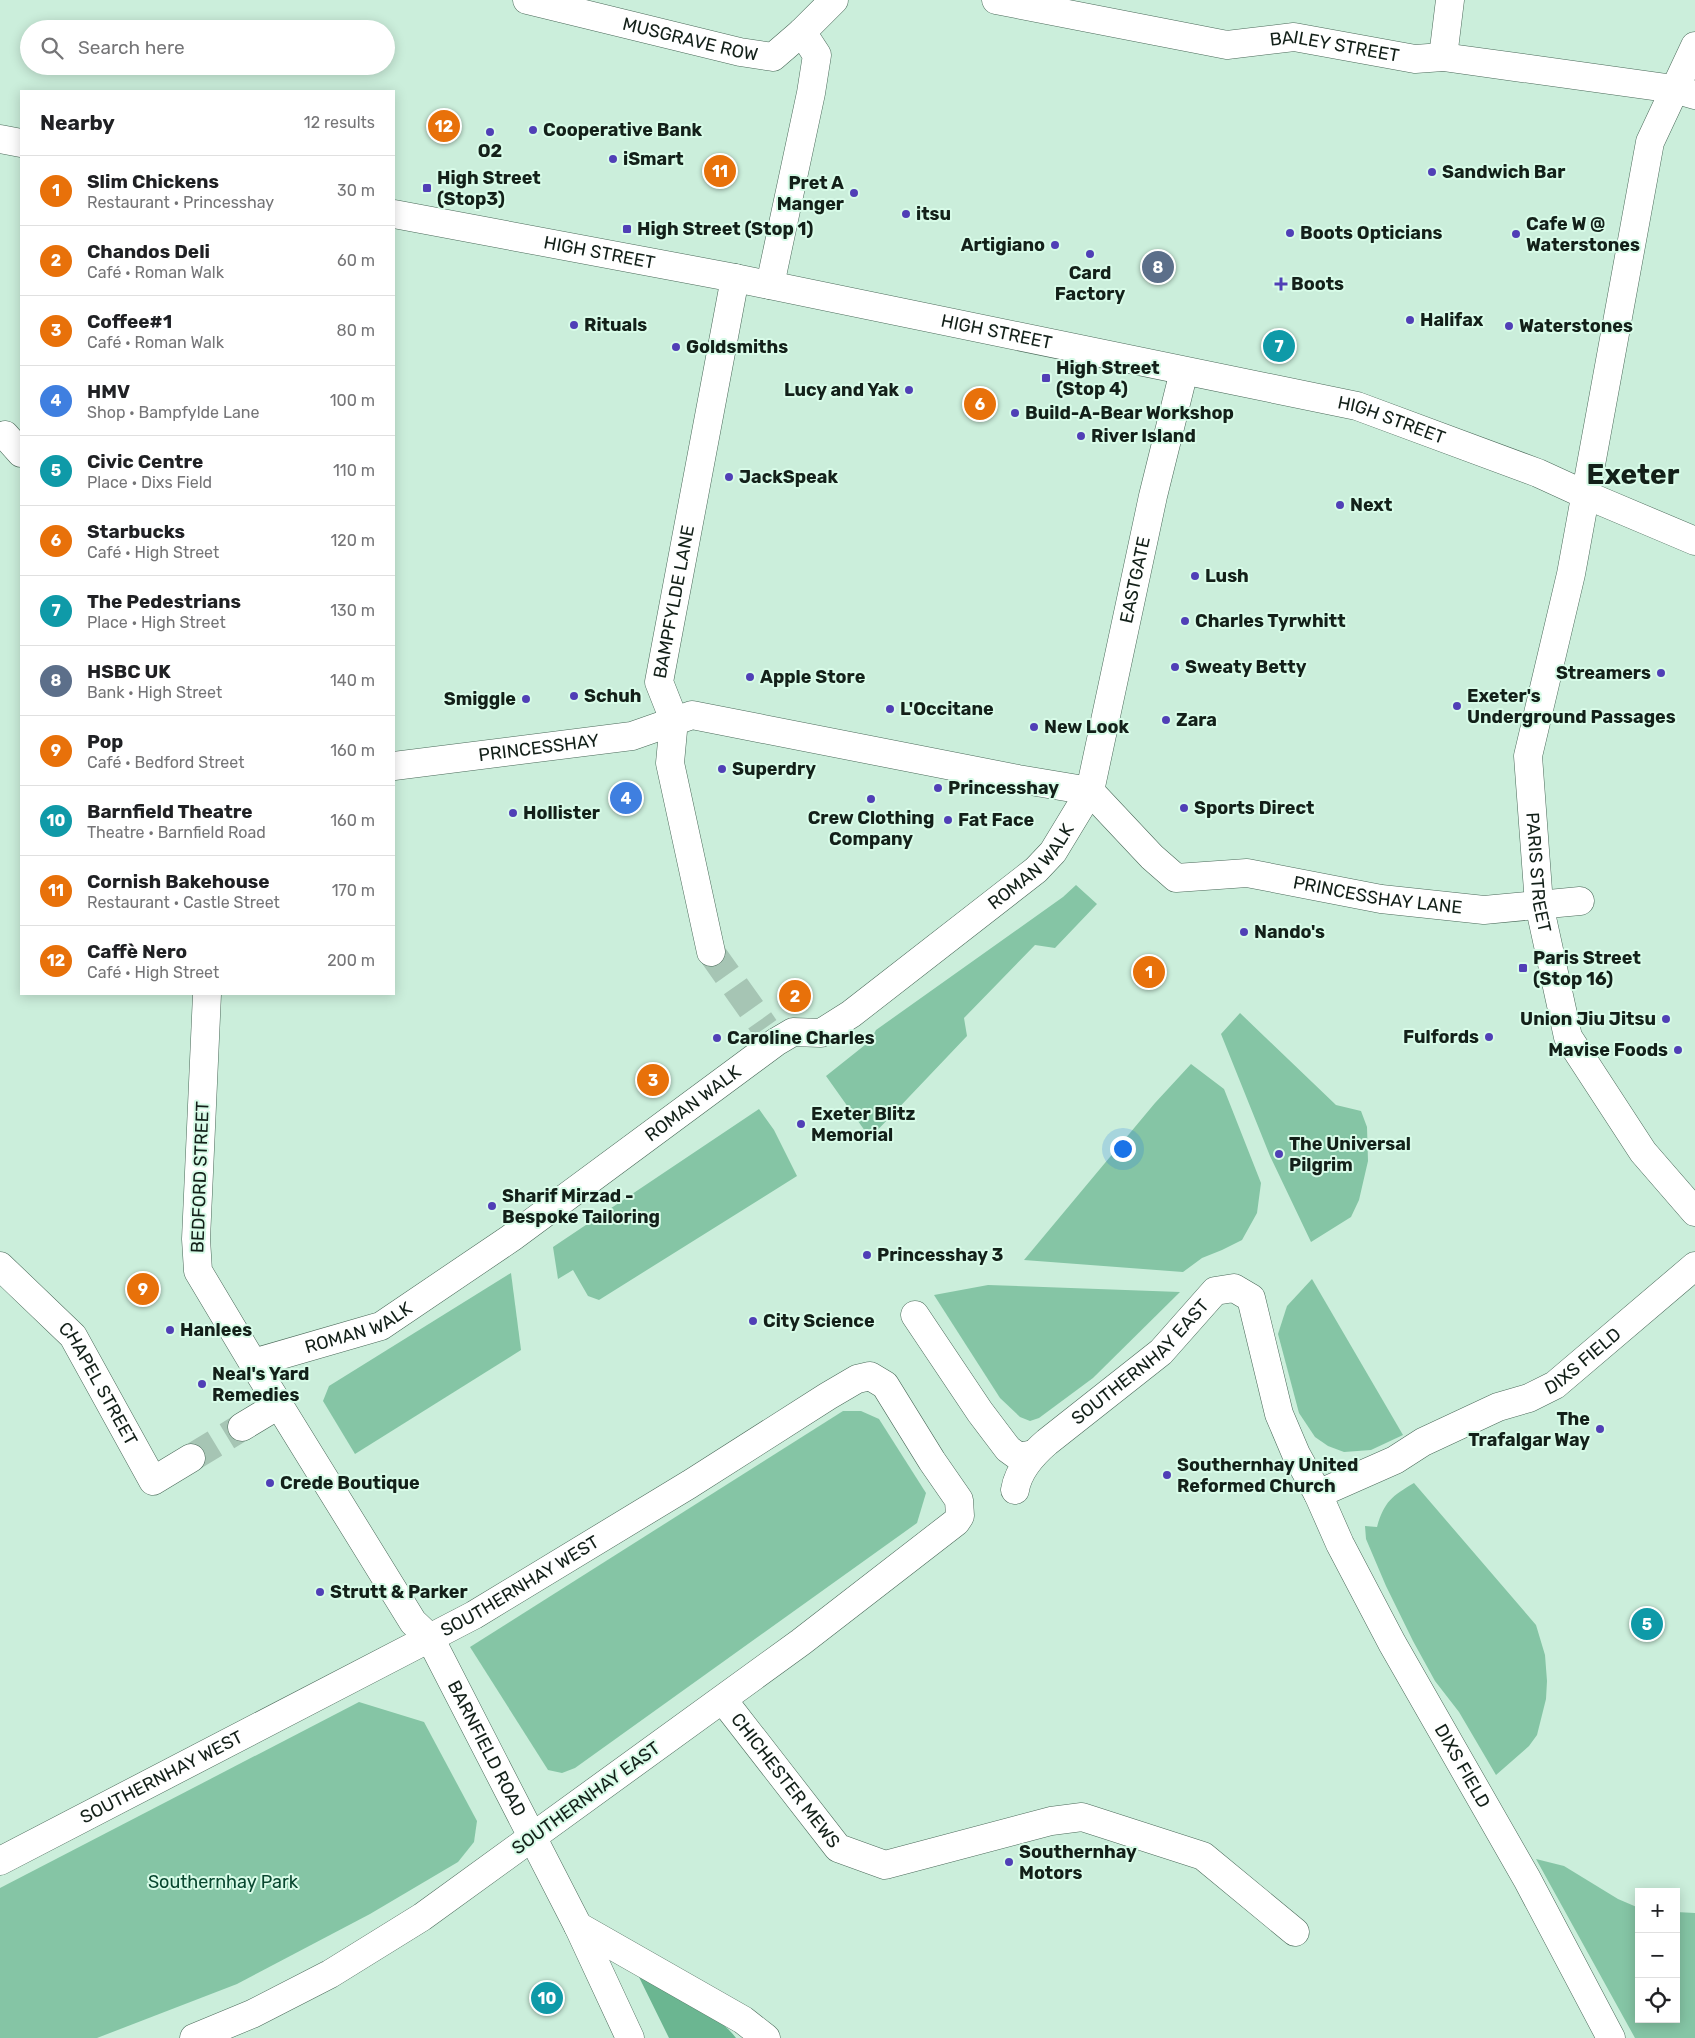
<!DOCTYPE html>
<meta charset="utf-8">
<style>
body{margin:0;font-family:Rubik,sans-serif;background:#f6f6f6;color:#202124}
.controls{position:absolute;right:15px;bottom:15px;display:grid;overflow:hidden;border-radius:0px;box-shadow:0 2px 12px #0003}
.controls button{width:45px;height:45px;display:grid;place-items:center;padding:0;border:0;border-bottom:1px solid #e0e0e0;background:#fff;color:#202124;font:25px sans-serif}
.you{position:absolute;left:1122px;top:1148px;width:18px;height:18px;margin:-12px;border:4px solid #fff;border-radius:50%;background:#1a73e8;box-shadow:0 0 0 8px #1a73e833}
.badge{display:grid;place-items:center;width:32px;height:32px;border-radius:50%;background:#d93025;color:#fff;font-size:16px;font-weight:700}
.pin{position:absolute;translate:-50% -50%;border:2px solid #fff;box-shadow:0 1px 5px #0006}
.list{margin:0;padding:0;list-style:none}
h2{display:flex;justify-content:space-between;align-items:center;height:65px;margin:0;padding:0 20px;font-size:21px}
h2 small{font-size:16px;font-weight:400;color:#757577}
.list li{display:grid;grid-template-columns:32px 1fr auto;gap:15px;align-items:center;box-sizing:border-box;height:70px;padding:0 20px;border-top:1px solid #e0e0e0}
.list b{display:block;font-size:19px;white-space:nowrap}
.list p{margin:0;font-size:16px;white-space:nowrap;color:#757577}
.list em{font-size:16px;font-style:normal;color:#757577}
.icon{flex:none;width:28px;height:28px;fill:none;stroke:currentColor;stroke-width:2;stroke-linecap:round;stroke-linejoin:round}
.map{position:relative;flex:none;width:1695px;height:2038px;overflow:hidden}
.search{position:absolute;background:#fff;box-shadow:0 2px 12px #0003;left:20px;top:20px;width:375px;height:55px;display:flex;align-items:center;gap:12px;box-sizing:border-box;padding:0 18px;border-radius:28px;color:#757577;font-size:19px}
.panel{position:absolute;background:#fff;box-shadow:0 2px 12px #0003;left:20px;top:90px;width:375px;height:905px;border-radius:0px}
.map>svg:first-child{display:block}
.green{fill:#85c5a5}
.forest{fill:#6bb691}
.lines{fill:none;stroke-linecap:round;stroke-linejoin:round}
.pedestrian-tunnel{stroke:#a6c5b4;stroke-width:28;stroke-dasharray:28 14;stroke-linecap:butt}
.minor-tunnel{stroke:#a6c5b4;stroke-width:28;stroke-dasharray:28 14;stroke-linecap:butt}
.pedestrian-casing{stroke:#4a6959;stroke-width:29}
.minor-casing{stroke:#4a6959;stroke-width:29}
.secondary-casing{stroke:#4a6959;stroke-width:29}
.pedestrian{stroke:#fff;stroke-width:28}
.minor{stroke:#fff;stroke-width:28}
.secondary{stroke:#fff;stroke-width:28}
.poi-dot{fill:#503fb6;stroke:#d8fbe8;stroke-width:2}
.labels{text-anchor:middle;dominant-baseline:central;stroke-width:4;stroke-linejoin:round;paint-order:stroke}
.street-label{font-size:18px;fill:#132019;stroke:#d8fbe8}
.poi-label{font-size:18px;font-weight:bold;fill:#132019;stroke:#d8fbe8;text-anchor:start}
.park-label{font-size:18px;fill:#08472f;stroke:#d8fbe8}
.town-label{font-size:28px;font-weight:bold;fill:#132019;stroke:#d8fbe8}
</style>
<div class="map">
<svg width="1695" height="2038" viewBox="0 0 1695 2038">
<rect width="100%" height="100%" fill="#cbeedb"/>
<g class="green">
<path d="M 1076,885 L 1097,904 L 1055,948 L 1035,945 L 964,1018 L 967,1036 L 870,1138 L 826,1076 L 870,1041 L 876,1030 L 1063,897 Z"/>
<path d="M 1240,1013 L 1336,1105 L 1361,1111 L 1367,1127 L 1368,1161 L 1359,1200 L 1351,1217 L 1311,1242 L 1270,1156 L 1221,1034 Z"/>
<path d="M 1191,1064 L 1224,1089 L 1261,1183 L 1257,1213 L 1242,1240 L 1222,1250 L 1202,1258 L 1183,1272 L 1024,1260 L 1155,1103 Z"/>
<path d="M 759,1109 L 774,1130 L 797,1176 L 599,1300 L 588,1296 L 573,1270 L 558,1279 L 553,1247 Z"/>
<path d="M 511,1273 L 521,1350 L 355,1454 L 323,1401 L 329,1386 Z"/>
<path d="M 1312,1279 L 1403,1435 L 1371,1450 L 1344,1452 L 1328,1446 L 1315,1437 L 1299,1413 L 1278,1334 L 1287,1306 Z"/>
<path d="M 988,1285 L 1180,1292 L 1093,1378 L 1039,1418 L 1030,1421 L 1020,1417 L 1000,1398 L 934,1295 Z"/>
<path d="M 843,1411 L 861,1411 L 879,1419 L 926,1493 L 917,1523 L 575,1768 L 562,1773 L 548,1770 L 470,1647 Z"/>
<path d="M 1414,1483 L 1536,1625 L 1545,1655 L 1547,1681 L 1546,1699 L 1537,1735 L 1529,1746 L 1496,1775 L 1459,1712 L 1435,1681 L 1413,1641 L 1386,1586 L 1366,1539 L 1365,1526 L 1377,1527 C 1384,1502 1392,1496 1414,1483 Z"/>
<path d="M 359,1702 L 424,1722 L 477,1821 L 474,1842 L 458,1862 L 370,1914 L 237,1984 L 97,2038 L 0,2038 L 0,1888 Z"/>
<path d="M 1536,1859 L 1564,1866 L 1618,1899 L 1639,1908 L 1639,2019 L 1676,2019 L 1676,1912 L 1695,1913 L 1695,2038 L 1635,2038 Z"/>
</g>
<path class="forest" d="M 638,1975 C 669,1991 715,2010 736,2038 L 669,2038 Z"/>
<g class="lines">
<path class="pedestrian-tunnel" d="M 711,952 L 765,1028"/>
<path class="minor-tunnel" d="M 191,1458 L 242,1427"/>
<g class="pedestrian-casing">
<g id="pedestrian">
<path d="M 770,285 L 811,93 L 817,55 L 802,32"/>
<path d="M 5,435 L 21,453"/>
<path id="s1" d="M 394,766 L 632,736 L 692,715 L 1018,779 L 1090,791 L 1152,857 L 1176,878 L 1247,873 L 1381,899 L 1484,910 L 1580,901"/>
<path id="s2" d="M 711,952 L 670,763 L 674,720 L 659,682 L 735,278"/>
<path id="s3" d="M 207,994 L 196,1239 L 198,1271 L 253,1363 L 381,1326 L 511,1238 L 776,1042 L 793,1032 L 821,1033 L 851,1014 L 1036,870 L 1053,852 L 1090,791 L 1153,496 L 1184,371"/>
</g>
</g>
<g class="minor-casing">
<g id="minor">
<path id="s4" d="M 527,0 L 740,52 L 773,57 L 802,32 L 834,0"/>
<path id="s5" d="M 996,0 L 1227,45 L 1294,37 L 1415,59 L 1443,57 L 1674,89 L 1695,95"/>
<path d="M 1443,57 L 1450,0"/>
<path d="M 0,139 L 21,143"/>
<path id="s6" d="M 394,214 L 735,278 L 1357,406 L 1538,473 L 1586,495 L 1695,541"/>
<path id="s7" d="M 0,1266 L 73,1336 L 153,1481 L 191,1458"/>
<path d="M 915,1315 L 980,1412 L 1008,1449 L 1019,1457 L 1034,1454"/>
<path id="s8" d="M 253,1363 L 413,1622 L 430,1638 L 578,1926 L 630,2038"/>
<path d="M 242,1427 L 280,1404"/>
<path id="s9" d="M 1015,1490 C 1018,1471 1033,1454 1047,1442 L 1161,1352 L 1215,1291 L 1234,1288 L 1251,1298 L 1279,1414 L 1296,1454 L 1318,1494 L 1340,1544 L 1392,1643 L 1527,1879 L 1611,2038"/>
<path id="s10" d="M 1318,1494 L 1395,1460 L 1423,1442 L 1498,1407 L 1529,1398 L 1555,1385 L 1695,1266"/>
<path id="s11" d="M 723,1700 L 838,1848 L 885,1865 L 1051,1821 L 1082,1817 L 1203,1856 L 1295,1932"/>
<path id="s12" d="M 0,1861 L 474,1615 L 690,1484 L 828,1396 L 857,1379 L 870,1376 L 885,1385 L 932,1461 L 959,1500 L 960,1516 L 956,1522 L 801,1642 L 422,1917 L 330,1974 L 252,2014 L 194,2038"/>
<path d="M 578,1926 L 743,2020 L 766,2038"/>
</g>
</g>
<g class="secondary-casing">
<g id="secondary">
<path id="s13" d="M 1695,46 L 1650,142 L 1571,574 L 1528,756 L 1539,904 L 1568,1037 L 1643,1152 L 1695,1212"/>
</g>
</g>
<use href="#pedestrian" class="pedestrian"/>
<use href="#minor" class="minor"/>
<use href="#secondary" class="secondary"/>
</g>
<g class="poi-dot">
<circle cx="533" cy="130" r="5"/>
<circle cx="490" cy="132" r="5"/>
<circle cx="613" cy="159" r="5"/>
<circle cx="1432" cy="172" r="5"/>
<rect x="422" y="183" width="10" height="10" rx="2.5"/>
<circle cx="854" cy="193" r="5"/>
<circle cx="906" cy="214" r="5"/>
<rect x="622" y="224" width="10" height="10" rx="2.5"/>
<circle cx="1290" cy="233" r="5"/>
<circle cx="1516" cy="234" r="5"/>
<circle cx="1055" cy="245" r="5"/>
<circle cx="1090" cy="254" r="5"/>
<path d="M1278.5 276.5h5v5h5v5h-5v5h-5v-5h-5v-5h5z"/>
<circle cx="1410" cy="320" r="5"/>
<circle cx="574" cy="325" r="5"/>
<circle cx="1509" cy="326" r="5"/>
<circle cx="676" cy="347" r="5"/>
<rect x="1041" y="373" width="10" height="10" rx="2.5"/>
<circle cx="909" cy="390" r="5"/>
<circle cx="1015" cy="413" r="5"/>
<circle cx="1081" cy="436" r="5"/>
<circle cx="729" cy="477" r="5"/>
<circle cx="1340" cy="505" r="5"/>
<circle cx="1195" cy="576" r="5"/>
<circle cx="1185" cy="621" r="5"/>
<circle cx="1175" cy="667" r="5"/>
<circle cx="1661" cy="673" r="5"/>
<circle cx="750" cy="677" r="5"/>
<circle cx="574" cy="696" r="5"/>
<circle cx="526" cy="699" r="5"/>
<circle cx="1457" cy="706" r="5"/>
<circle cx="890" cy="709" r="5"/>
<circle cx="1166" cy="720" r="5"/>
<circle cx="1034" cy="727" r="5"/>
<circle cx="722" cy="769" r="5"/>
<circle cx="938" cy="788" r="5"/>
<circle cx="871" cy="799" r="5"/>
<circle cx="1184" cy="808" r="5"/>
<circle cx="513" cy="813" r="5"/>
<circle cx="948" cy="820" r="5"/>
<circle cx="1244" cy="932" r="5"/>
<rect x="1518" y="963" width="10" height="10" rx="2.5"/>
<circle cx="1666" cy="1019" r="5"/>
<circle cx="1489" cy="1037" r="5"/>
<circle cx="717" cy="1038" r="5"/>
<circle cx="1678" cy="1050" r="5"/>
<circle cx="801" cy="1124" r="5"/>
<circle cx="1279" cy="1154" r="5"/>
<circle cx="492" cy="1206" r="5"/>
<circle cx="867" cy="1255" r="5"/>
<circle cx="753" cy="1321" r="5"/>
<circle cx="170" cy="1330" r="5"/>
<circle cx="202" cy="1384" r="5"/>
<circle cx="1600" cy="1429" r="5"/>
<circle cx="1167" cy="1475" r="5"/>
<circle cx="270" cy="1483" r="5"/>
<circle cx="320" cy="1592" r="5"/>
<circle cx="1009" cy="1862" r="5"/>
</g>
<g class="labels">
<g class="street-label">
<text stroke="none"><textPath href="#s4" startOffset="168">MUSGRAVE ROW</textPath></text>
<text stroke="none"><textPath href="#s5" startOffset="344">BAILEY STREET</textPath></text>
<text stroke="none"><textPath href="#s6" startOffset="209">HIGH STREET</textPath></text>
<text stroke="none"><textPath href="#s6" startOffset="614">HIGH STREET</textPath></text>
<text stroke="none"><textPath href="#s6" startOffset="1019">HIGH STREET</textPath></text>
<text stroke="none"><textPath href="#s3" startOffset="1634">EASTGATE</textPath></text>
<text stroke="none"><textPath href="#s2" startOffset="359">BAMPFYLDE LANE</textPath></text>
<text stroke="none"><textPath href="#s1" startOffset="146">PRINCESSHAY</textPath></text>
<text stroke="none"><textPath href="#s3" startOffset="1321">ROMAN WALK</textPath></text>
<text stroke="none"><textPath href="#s13" startOffset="849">PARIS STREET</textPath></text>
<text stroke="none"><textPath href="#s1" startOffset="1035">PRINCESSHAY LANE</textPath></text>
<text stroke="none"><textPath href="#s3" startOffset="901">ROMAN WALK</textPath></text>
<text transform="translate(200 1177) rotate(-88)">BEDFORD STREET</text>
<text stroke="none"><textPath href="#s3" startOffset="496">ROMAN WALK</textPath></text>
<text stroke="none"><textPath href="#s9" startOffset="182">SOUTHERNHAY EAST</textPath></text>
<text stroke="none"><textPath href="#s10" startOffset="298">DIXS FIELD</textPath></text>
<text stroke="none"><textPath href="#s7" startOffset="155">CHAPEL STREET</textPath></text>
<text stroke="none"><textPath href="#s12" startOffset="588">SOUTHERNHAY WEST</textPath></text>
<text stroke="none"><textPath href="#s8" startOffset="452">BARNFIELD ROAD</textPath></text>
<text stroke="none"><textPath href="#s9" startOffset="841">DIXS FIELD</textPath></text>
<text stroke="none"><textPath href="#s12" startOffset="182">SOUTHERNHAY WEST</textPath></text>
<text stroke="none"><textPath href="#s11" startOffset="102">CHICHESTER MEWS</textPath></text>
<text transform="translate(586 1798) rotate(-36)">SOUTHERNHAY EAST</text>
</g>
<g class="poi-label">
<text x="543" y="130">Cooperative Bank</text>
<text x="490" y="151" text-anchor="middle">O2</text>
<text x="623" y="159">iSmart</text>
<text x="1442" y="172">Sandwich Bar</text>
<text x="437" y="178">High Street<tspan x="437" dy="21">(Stop3)</tspan></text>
<text x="844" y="183" text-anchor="end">Pret A<tspan x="844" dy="21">Manger</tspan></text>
<text x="916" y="214">itsu</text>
<text x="1526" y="224">Cafe W @<tspan x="1526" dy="21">Waterstones</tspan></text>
<text x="637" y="229">High Street (Stop 1)</text>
<text x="1300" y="233">Boots Opticians</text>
<text x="1045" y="245" text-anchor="end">Artigiano</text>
<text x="1090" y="273" text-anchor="middle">Card<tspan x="1090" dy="21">Factory</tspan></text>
<text x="1291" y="284">Boots</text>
<text x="1420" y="320">Halifax</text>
<text x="584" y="325">Rituals</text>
<text x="1519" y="326">Waterstones</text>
<text x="686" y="347">Goldsmiths</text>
<text x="1056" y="368">High Street<tspan x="1056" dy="21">(Stop 4)</tspan></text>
<text x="899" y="390" text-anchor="end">Lucy and Yak</text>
<text x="1025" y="413">Build-A-Bear Workshop</text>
<text x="1091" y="436">River Island</text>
<text x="739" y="477">JackSpeak</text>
<text x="1350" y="505">Next</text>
<text x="1205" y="576">Lush</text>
<text x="1195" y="621">Charles Tyrwhitt</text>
<text x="1185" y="667">Sweaty Betty</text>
<text x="1651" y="673" text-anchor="end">Streamers</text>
<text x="760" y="677">Apple Store</text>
<text x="584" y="696">Schuh</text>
<text x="1467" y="696">Exeter's<tspan x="1467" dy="21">Underground Passages</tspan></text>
<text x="516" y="699" text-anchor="end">Smiggle</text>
<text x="900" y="709">L'Occitane</text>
<text x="1176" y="720">Zara</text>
<text x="1044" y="727">New Look</text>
<text x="732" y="769">Superdry</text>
<text x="948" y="788">Princesshay</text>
<text x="1194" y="808">Sports Direct</text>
<text x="523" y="813">Hollister</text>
<text x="871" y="818" text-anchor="middle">Crew Clothing<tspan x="871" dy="21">Company</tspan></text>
<text x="958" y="820">Fat Face</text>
<text x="1254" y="932">Nando's</text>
<text x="1533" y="958">Paris Street<tspan x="1533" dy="21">(Stop 16)</tspan></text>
<text x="1656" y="1019" text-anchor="end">Union Jiu Jitsu</text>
<text x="1479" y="1037" text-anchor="end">Fulfords</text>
<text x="727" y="1038">Caroline Charles</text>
<text x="1668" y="1050" text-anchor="end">Mavise Foods</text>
<text x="811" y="1114">Exeter Blitz<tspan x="811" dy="21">Memorial</tspan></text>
<text x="1289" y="1144">The Universal<tspan x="1289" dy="21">Pilgrim</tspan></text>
<text x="502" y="1196">Sharif Mirzad -<tspan x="502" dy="21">Bespoke Tailoring</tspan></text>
<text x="877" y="1255">Princesshay 3</text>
<text x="763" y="1321">City Science</text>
<text x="180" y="1330">Hanlees</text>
<text x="212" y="1374">Neal's Yard<tspan x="212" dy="21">Remedies</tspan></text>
<text x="1590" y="1419" text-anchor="end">The<tspan x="1590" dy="21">Trafalgar Way</tspan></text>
<text x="1177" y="1465">Southernhay United<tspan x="1177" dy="21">Reformed Church</tspan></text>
<text x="280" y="1483">Crede Boutique</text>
<text x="330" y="1592">Strutt &amp; Parker</text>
<text x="1019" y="1852">Southernhay<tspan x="1019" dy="21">Motors</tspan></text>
</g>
<g class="park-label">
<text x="223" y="1882">Southernhay Park</text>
</g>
<g class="town-label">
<text x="1633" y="474">Exeter</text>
</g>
</g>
</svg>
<div class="controls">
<button>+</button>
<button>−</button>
<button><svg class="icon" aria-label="locate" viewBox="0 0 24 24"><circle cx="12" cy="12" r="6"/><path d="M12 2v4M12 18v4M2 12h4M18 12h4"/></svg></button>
</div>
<div class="you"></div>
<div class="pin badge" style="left:1149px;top:972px;background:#e8710a">1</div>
<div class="pin badge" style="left:795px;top:996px;background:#e8710a">2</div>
<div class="pin badge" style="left:653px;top:1080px;background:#e8710a">3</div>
<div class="pin badge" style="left:626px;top:798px;background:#3f7fe0">4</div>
<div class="pin badge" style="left:1647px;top:1624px;background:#0f9aa8">5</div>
<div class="pin badge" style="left:980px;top:404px;background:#e8710a">6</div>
<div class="pin badge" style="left:1279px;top:346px;background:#0f9aa8">7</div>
<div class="pin badge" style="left:1158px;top:267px;background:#5c6f8a">8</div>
<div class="pin badge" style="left:143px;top:1289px;background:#e8710a">9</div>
<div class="pin badge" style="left:547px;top:1998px;background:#0f9aa8">10</div>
<div class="pin badge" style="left:720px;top:171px;background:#e8710a">11</div>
<div class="pin badge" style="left:444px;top:126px;background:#e8710a">12</div>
<div class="search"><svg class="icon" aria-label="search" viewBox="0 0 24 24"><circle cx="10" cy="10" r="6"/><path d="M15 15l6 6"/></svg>Search here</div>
<section class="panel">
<h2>Nearby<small>12 results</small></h2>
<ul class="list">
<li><span class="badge" style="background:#e8710a">1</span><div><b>Slim Chickens</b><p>Restaurant · Princesshay</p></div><em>30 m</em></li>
<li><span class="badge" style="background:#e8710a">2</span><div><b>Chandos Deli</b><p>Café · Roman Walk</p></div><em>60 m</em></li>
<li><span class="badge" style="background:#e8710a">3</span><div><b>Coffee#1</b><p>Café · Roman Walk</p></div><em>80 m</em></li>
<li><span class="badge" style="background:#3f7fe0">4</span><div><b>HMV</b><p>Shop · Bampfylde Lane</p></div><em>100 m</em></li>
<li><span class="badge" style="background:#0f9aa8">5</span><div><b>Civic Centre</b><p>Place · Dixs Field</p></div><em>110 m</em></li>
<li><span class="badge" style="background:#e8710a">6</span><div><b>Starbucks</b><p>Café · High Street</p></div><em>120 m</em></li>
<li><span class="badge" style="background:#0f9aa8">7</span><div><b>The Pedestrians</b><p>Place · High Street</p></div><em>130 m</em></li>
<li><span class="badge" style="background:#5c6f8a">8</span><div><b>HSBC UK</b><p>Bank · High Street</p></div><em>140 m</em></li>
<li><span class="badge" style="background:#e8710a">9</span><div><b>Pop</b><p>Café · Bedford Street</p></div><em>160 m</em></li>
<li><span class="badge" style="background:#0f9aa8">10</span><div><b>Barnfield Theatre</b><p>Theatre · Barnfield Road</p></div><em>160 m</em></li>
<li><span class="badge" style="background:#e8710a">11</span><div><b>Cornish Bakehouse</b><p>Restaurant · Castle Street</p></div><em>170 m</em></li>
<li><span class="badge" style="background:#e8710a">12</span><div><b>Caffè Nero</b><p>Café · High Street</p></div><em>200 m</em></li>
</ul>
</section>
</div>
